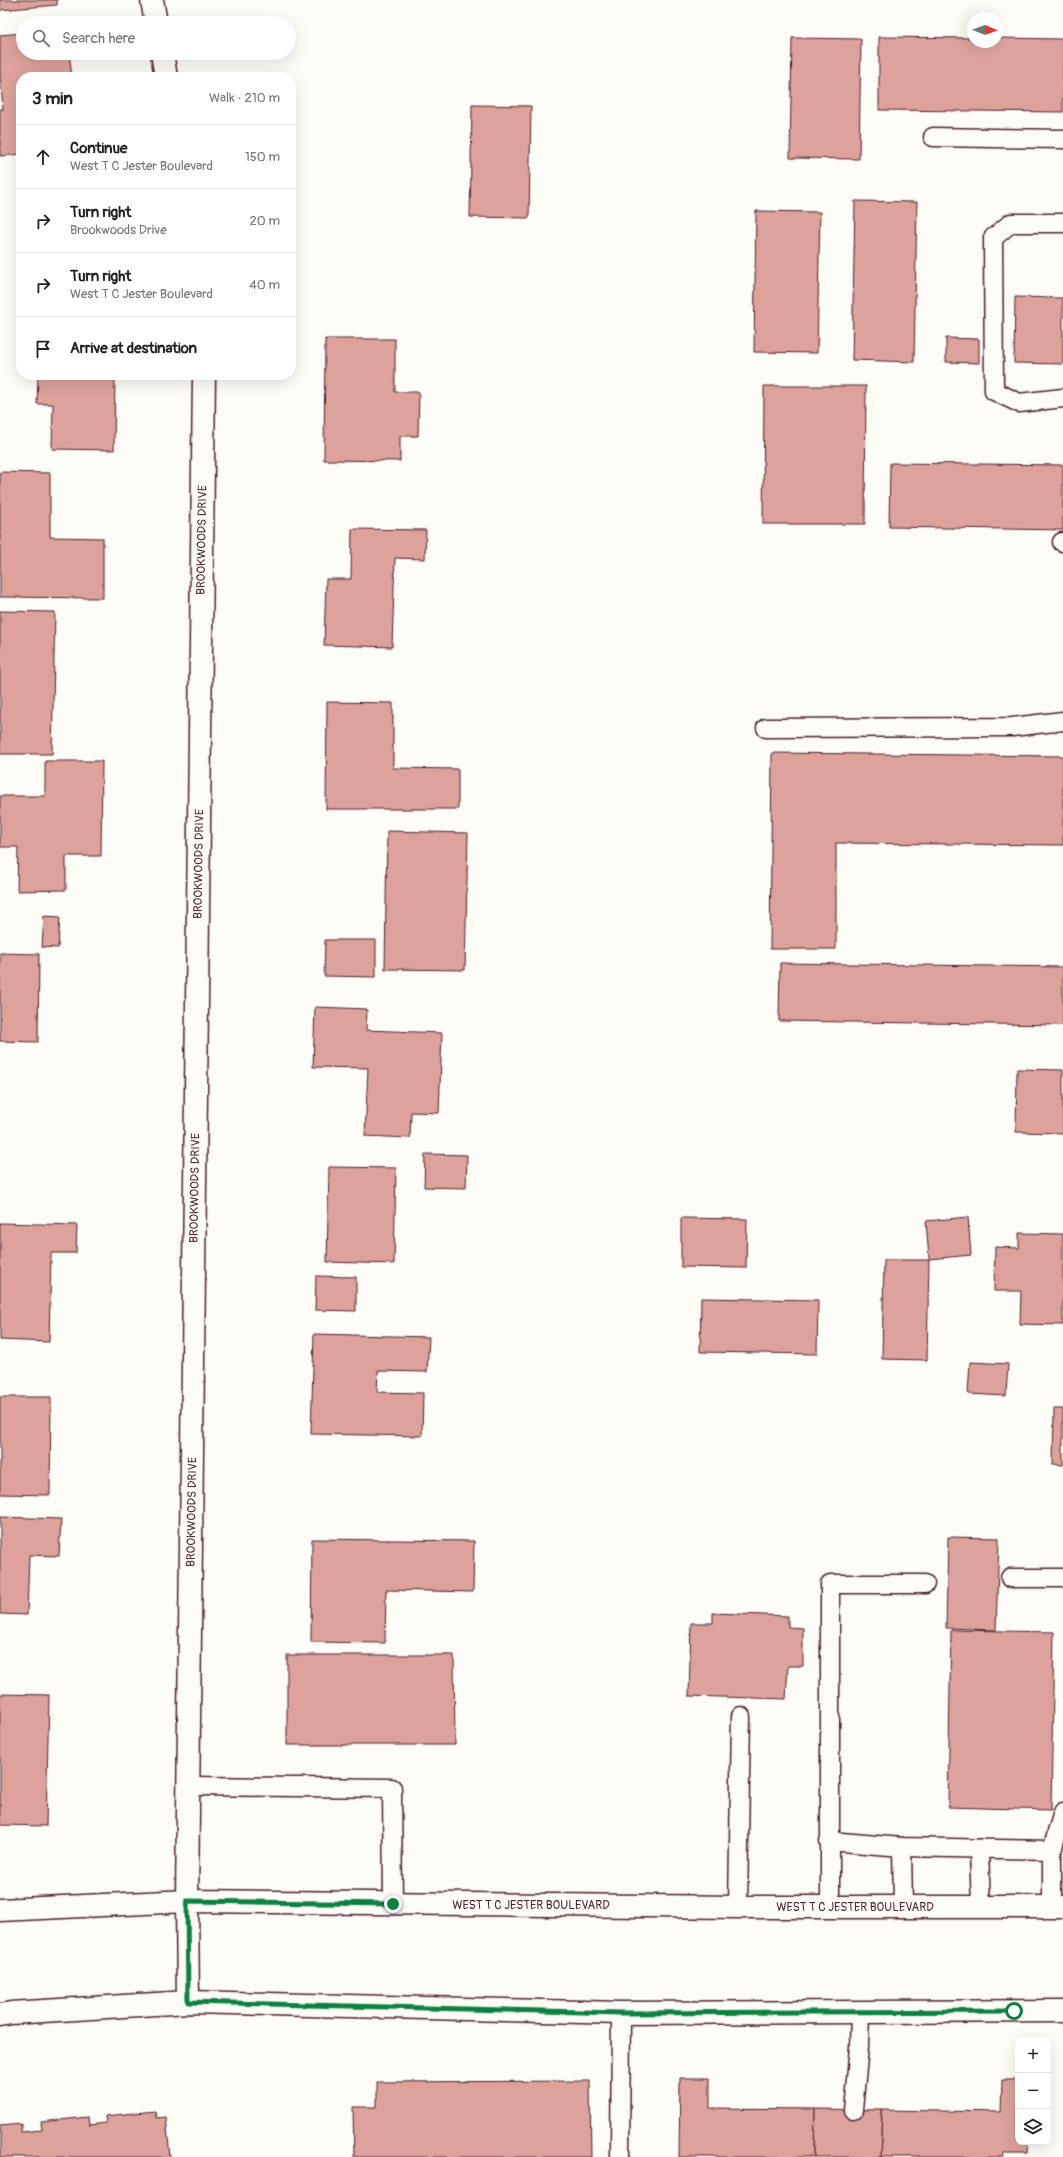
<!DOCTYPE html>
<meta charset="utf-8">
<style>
body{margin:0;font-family:Pangolin,sans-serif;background:#f6f6f6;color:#202124}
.controls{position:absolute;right:12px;bottom:12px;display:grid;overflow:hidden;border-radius:8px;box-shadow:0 4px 16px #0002}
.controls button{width:36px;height:36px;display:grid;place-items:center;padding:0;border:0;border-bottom:1px solid #e0e0e0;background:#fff;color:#202124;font:20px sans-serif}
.compass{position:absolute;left:967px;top:12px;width:36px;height:36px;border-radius:50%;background:#fff;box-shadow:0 4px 16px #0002;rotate:91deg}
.stop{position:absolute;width:12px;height:12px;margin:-9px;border:3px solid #0b8043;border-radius:50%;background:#fff}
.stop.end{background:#0b8043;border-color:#fff;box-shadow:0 1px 4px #0008}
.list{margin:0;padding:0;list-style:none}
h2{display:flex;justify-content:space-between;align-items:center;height:52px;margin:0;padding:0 16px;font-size:17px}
h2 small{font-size:13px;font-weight:400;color:#757577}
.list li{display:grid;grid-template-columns:26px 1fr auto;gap:12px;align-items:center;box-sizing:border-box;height:64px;padding:0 16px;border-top:1px solid #e0e0e0}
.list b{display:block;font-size:15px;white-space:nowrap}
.list p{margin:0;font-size:13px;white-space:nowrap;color:#757577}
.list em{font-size:13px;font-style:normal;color:#757577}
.icon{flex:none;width:22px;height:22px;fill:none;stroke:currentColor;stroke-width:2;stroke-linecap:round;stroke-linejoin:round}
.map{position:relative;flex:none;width:1063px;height:2157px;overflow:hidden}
.search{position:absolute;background:#fff;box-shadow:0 4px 16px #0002;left:16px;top:16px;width:280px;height:44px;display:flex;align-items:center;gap:10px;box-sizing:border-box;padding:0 14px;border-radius:22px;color:#757577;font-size:15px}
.panel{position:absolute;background:#fff;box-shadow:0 4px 16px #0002;left:16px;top:72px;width:280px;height:308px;border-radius:16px}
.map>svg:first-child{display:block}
.building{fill:#dca29b;stroke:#4a1f2b}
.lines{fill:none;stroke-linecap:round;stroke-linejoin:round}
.service-casing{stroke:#4a1f2b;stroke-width:21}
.minor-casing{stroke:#4a1f2b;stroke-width:25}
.secondary-casing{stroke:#4a1f2b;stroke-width:25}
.service{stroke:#fdfcf7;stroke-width:18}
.minor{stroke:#fdfcf7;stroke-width:22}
.secondary{stroke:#fdfcf7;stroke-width:22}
.route{stroke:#0b8043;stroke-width:5}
.labels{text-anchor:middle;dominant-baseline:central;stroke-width:4;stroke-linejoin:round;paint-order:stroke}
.street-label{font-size:12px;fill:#4a1f2b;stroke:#fdfcf7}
</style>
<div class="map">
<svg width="1063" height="2157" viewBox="0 0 1063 2157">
<rect width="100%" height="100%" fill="#fdfcf7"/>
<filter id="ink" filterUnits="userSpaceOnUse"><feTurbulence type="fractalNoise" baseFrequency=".025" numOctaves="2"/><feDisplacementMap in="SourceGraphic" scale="8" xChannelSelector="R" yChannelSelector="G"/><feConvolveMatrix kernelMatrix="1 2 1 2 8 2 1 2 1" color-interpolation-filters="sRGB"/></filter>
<g filter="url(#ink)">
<g class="building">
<path d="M 0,0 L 57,0 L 57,5 L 0,10 Z"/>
<path d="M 23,33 L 23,53 L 69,53 L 72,77 L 21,77 L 21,154 L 0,156 L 0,109 L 3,109 L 0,75 L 0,35 Z"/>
<path d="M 879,37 L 973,38 L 973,42 L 997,42 L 997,38 L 1063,39 L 1063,112 L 879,110 Z"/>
<path d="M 792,38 L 861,39 L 859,159 L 790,158 Z"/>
<path d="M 472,105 L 531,106 L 529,218 L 470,217 Z"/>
<path d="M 855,201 L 917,202 L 914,362 L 852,360 Z"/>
<path d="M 756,211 L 820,212 L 817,353 L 754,352 Z"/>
<path d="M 1015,297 L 1063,298 L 1063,364 L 1014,363 Z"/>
<path d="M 946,338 L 979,339 L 979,363 L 946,362 Z"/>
<path d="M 325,339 L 395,339 L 395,392 L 419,392 L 418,436 L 400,436 L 400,461 L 324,460 Z"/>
<path d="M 38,375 L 115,375 L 114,450 L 52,449 L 53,404 L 37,404 Z"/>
<path d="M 764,386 L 866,386 L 865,524 L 763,524 Z"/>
<path d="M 890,463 L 1063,465 L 1063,530 L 889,527 Z"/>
<path d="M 0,472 L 50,473 L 50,537 L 103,538 L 103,598 L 0,597 Z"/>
<path d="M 352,529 L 426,530 L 425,559 L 395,558 L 392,647 L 324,645 L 326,579 L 351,579 Z"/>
<path d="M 0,611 L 55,612 L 52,754 L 0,754 Z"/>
<path d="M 327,702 L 393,703 L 393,768 L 458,769 L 458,809 L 326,809 Z"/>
<path d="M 772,753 L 1063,756 L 1063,845 L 836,843 L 836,949 L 770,949 Z"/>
<path d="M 45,761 L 102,761 L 101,856 L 66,856 L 66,890 L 17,891 L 18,847 L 0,847 L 0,796 L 45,796 Z"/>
<path d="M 387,831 L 468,833 L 465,970 L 385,969 Z"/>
<path d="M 44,916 L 60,917 L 58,948 L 42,947 Z"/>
<path d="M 325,940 L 376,940 L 376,977 L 324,976 Z"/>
<path d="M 0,953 L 39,954 L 38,1042 L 0,1041 Z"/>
<path d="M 780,963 L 1063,967 L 1063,1025 L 779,1021 Z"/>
<path d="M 315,1007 L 367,1009 L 366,1030 L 442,1033 L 439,1113 L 411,1112 L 410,1138 L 365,1136 L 368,1068 L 313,1067 Z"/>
<path d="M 1017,1069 L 1063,1070 L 1063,1133 L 1016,1132 Z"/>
<path d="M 425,1154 L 467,1155 L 466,1188 L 424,1187 Z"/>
<path d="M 329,1167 L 396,1168 L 394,1264 L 327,1262 Z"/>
<path d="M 968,1217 L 971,1255 L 929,1259 L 926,1221 Z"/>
<path d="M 681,1218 L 747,1219 L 746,1268 L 681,1267 Z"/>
<path d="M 0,1223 L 77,1225 L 76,1253 L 51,1253 L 49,1342 L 0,1340 Z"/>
<path d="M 1019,1233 L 1063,1234 L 1063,1325 L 1020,1324 L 1021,1291 L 994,1291 L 995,1247 L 1019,1248 Z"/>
<path d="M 884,1260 L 929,1260 L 927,1360 L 882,1359 Z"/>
<path d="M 316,1276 L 356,1277 L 356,1311 L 315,1310 Z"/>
<path d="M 701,1298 L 818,1300 L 817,1354 L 700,1352 Z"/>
<path d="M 314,1334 L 429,1337 L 427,1372 L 378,1371 L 377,1392 L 423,1393 L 422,1436 L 311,1434 Z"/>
<path d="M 970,1362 L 1008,1364 L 1006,1396 L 968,1394 Z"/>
<path d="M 0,1397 L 51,1397 L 50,1495 L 0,1494 Z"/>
<path d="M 1054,1409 L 1063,1409 L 1063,1465 L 1053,1464 Z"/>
<path d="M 0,1517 L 61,1519 L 59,1556 L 29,1555 L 27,1615 L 0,1614 Z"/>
<path d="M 948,1537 L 999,1538 L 996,1630 L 946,1628 Z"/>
<path d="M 312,1539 L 474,1541 L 473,1592 L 386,1590 L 385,1643 L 311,1642 Z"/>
<path d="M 713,1613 L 788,1616 L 788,1627 L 803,1628 L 803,1666 L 788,1666 L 786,1699 L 689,1696 L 691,1623 L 713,1623 Z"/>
<path d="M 951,1630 L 1054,1632 L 1051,1810 L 948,1807 Z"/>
<path d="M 287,1655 L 454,1655 L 455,1745 L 287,1745 Z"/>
<path d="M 0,1694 L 49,1695 L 46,1826 L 0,1825 Z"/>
<path d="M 680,2078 L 710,2078 L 710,2108 L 815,2109 L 814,2157 L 679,2157 Z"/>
<path d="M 1002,2080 L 1018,2080 L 1018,2142 L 1028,2142 L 1027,2154 L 1003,2154 L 1003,2157 L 880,2157 L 882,2110 L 1001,2112 Z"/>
<path d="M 590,2081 L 591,2157 L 354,2157 L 353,2107 L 377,2107 L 377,2082 Z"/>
<path d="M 815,2109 L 882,2110 L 880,2157 L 814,2157 Z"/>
<path d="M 155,2111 L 156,2118 L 166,2117 L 170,2157 L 0,2157 L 0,2126 L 21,2124 L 21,2132 L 42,2130 L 41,2122 L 88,2117 L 89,2125 L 106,2123 L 105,2116 Z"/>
</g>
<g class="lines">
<g class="service-casing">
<g id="service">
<path d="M 933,137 L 1063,139"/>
<path d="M 1063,223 L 1011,223 L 993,238 L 994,391 L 1019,403 L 1063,398"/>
<path d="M 1062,542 L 1063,542"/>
<path d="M 766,728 L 1012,727 L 1063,721"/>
<path d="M 1010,1578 L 1063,1578"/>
<path d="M 189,1786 L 392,1788 L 393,1904"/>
<path d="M 829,1841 L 902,1847 L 1052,1850 L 1052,1908"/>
<path d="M 902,1847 L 903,1907"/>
<path d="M 979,1849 L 981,1907"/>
<path d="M 1052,1850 L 1063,1812"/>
<path d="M 738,1907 L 741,1716"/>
<path d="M 830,1907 L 830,1584 L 925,1584"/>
<path d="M 853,2110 L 859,2047 L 860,2011"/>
<path d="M 620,2157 L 621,2013"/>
</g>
</g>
<g class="minor-casing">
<g id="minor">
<path d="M 152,0 L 156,23"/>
<path d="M 162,53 L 166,77"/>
<path d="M 188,2002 L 187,1901 L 204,375"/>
</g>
</g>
<g class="secondary-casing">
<g id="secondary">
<path d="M 0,1910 L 187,1901 L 738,1907 L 1063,1907"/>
<path d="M 0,2015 L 11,2013 L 188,2002 L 621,2013 L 1063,2011"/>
</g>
</g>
<use href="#service" class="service"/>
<use href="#minor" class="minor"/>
<use href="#secondary" class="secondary"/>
</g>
</g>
<g class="lines" filter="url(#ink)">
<path class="route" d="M 393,1904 L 187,1901 L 188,2002 L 621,2013 L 1014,2011"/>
</g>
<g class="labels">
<g class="street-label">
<text transform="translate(202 540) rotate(-89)">BROOKWOODS DRIVE</text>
<text transform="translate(199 864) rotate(-89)">BROOKWOODS DRIVE</text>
<text transform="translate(195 1188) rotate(-89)">BROOKWOODS DRIVE</text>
<text transform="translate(192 1512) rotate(-89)">BROOKWOODS DRIVE</text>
<text x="531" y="1905">WEST T C JESTER BOULEVARD</text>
<text x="855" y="1907">WEST T C JESTER BOULEVARD</text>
</g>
</g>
</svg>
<div class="controls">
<button>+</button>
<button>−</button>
<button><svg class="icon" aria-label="layers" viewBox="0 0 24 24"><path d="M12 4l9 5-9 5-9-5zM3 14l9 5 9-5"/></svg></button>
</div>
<svg class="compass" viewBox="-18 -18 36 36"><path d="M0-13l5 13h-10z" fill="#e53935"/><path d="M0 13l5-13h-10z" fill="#757577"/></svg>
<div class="stop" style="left:1014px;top:2011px"></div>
<div class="stop end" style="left:393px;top:1904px"></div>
<div class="search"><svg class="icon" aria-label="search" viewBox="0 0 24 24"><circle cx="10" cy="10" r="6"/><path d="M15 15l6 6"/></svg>Search here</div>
<section class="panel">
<h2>3 min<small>Walk · 210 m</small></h2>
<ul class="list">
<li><svg class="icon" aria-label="ahead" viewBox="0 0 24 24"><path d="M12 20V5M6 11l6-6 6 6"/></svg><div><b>Continue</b><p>West T C Jester Boulevard</p></div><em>150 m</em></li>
<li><svg class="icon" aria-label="right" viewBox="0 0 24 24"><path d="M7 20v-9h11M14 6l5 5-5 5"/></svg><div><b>Turn right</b><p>Brookwoods Drive</p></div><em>20 m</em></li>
<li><svg class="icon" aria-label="right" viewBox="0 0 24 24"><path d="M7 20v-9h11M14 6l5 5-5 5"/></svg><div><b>Turn right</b><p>West T C Jester Boulevard</p></div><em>40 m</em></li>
<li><svg class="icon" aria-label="arrive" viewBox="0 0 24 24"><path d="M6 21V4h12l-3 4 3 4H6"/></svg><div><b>Arrive at destination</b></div></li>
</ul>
</section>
</div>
